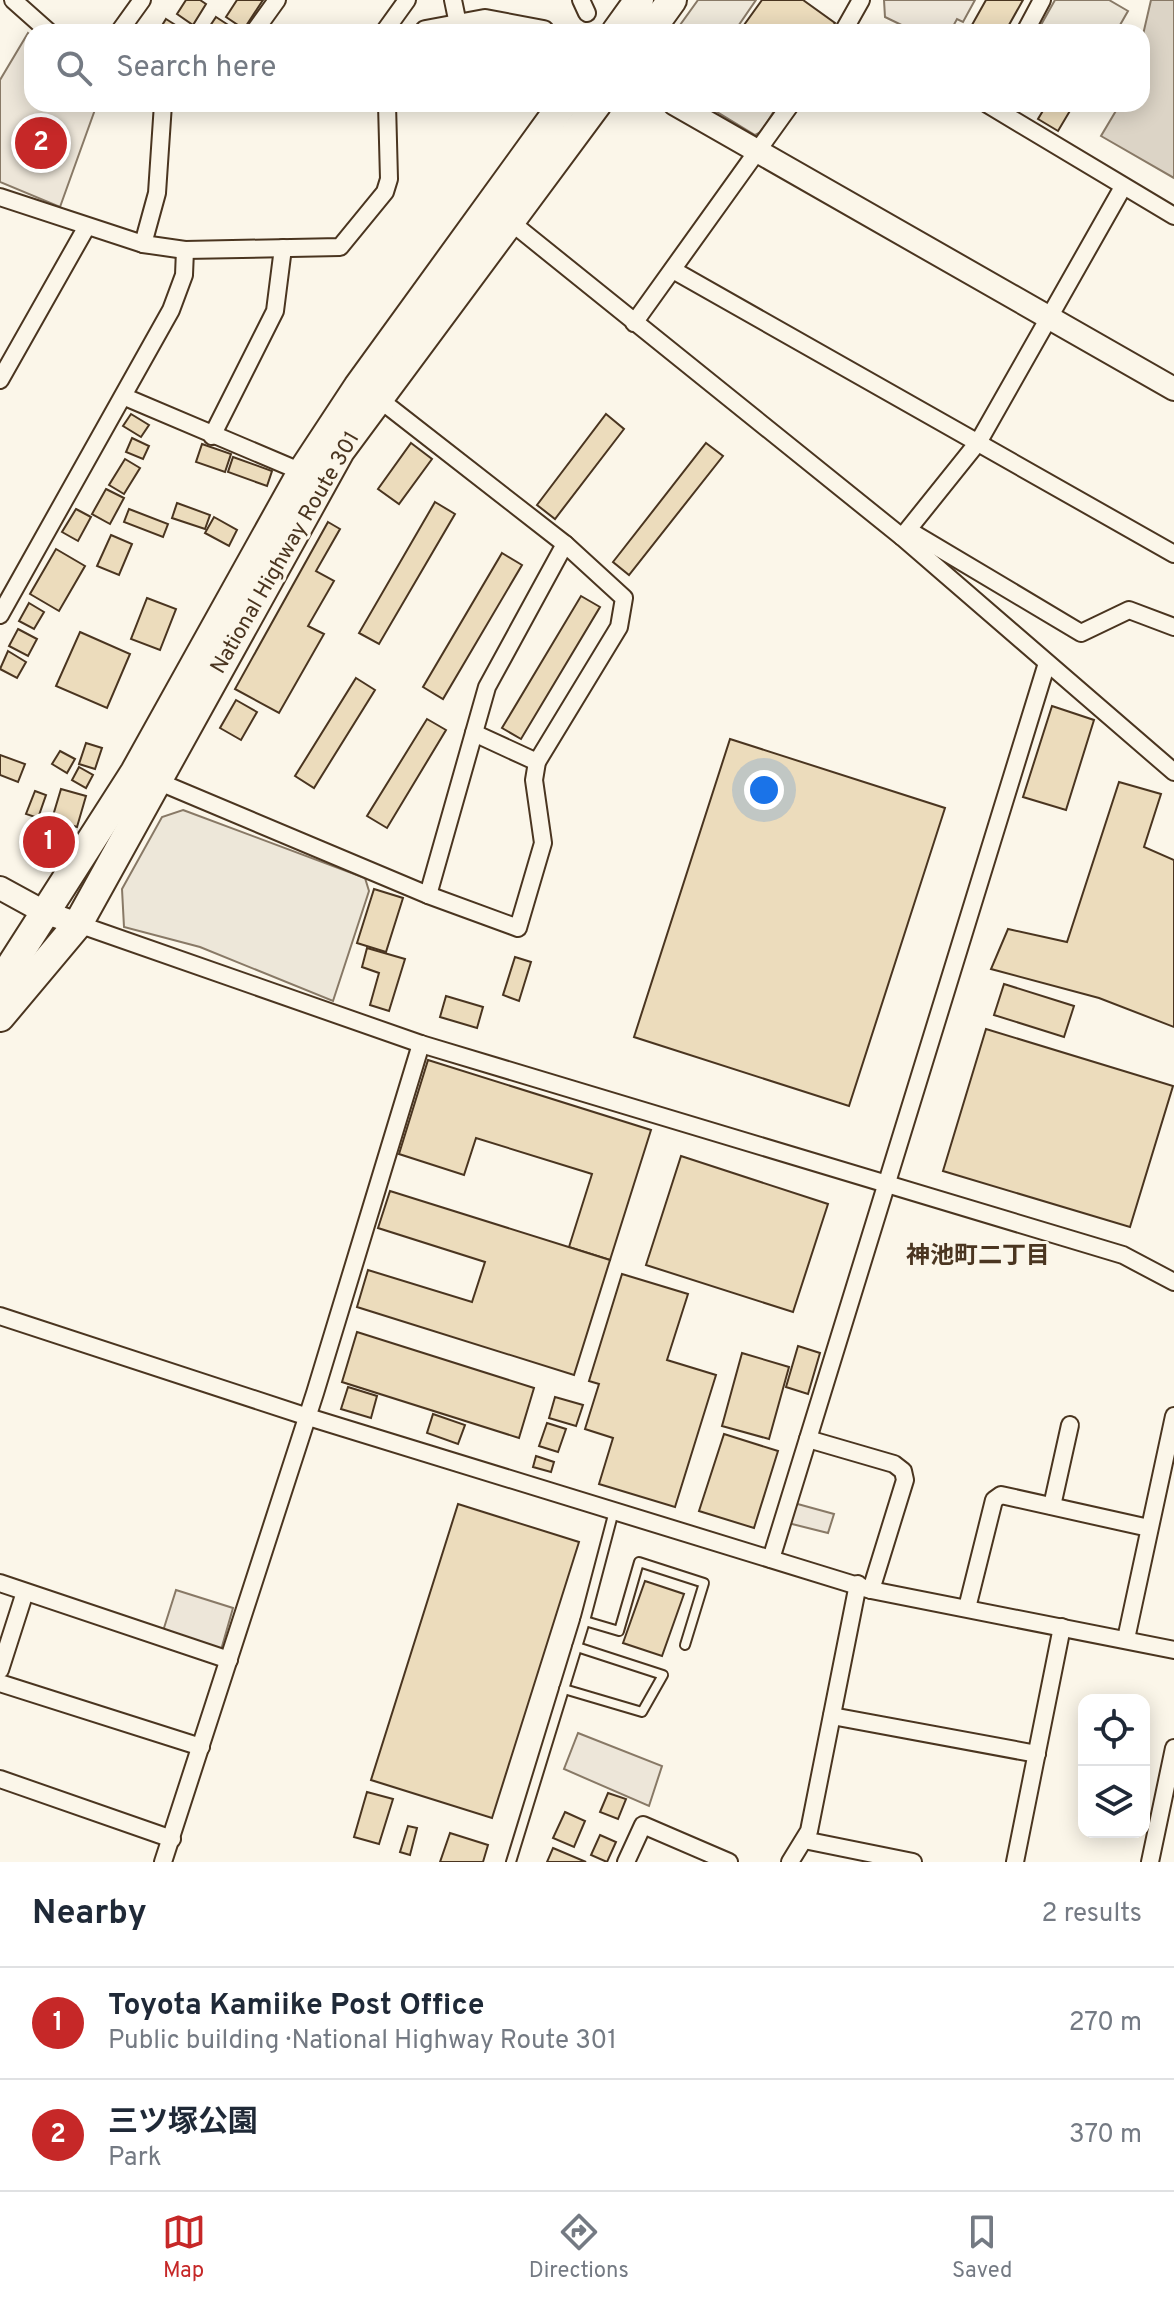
<!DOCTYPE html>
<meta charset="utf-8">
<style>
body{margin:0;font-family:Overpass,"Noto Sans JP",sans-serif;background:#f2f2f3;color:#1f2937}
.controls{position:absolute;right:24px;bottom:24px;display:grid;overflow:hidden;border-radius:16px;box-shadow:0 4px 20px #0003}
.controls button{width:72px;height:72px;display:grid;place-items:center;padding:0;border:0;border-bottom:2px solid #e0e1e3;background:#fff;color:#1f2937;font:40px sans-serif}
.you{position:absolute;left:764px;top:790px;width:28px;height:28px;margin:-20px;border:6px solid #fff;border-radius:50%;background:#1a73e8;box-shadow:0 0 0 12px #1a73e833}
.badge{display:grid;place-items:center;width:52px;height:52px;border-radius:50%;background:#c62828;color:#fff;font-size:26px;font-weight:700}
.pin{position:absolute;translate:-50% -50%;border:4px solid #fff;box-shadow:0 2px 8px #0006}
.list{margin:0;padding:0;list-style:none}
h2{display:flex;justify-content:space-between;align-items:center;height:104px;margin:0;padding:0 32px;font-size:34px}
h2 small{font-size:26px;font-weight:400;color:#747a83}
.list li{display:grid;grid-template-columns:52px 1fr auto;gap:24px;align-items:center;box-sizing:border-box;height:112px;padding:0 32px;border-top:2px solid #e0e1e3}
.list b{display:block;font-size:30px;white-space:nowrap}
.list p{margin:0;font-size:26px;white-space:nowrap;color:#747a83}
.list em{font-size:26px;font-style:normal;color:#747a83}
.icon{flex:none;width:44px;height:44px;fill:none;stroke:currentColor;stroke-width:2;stroke-linecap:round;stroke-linejoin:round}
.map{position:relative;flex:none;width:1174px;height:1862px;overflow:hidden}
.search{position:absolute;background:#fff;box-shadow:0 4px 20px #0003;left:24px;right:24px;top:24px;height:88px;display:flex;align-items:center;gap:20px;box-sizing:border-box;padding:0 28px;border-radius:24px;color:#747a83;font-size:30px}
.sheet{height:328px;background:#fff}
nav{display:flex;justify-content:space-around;align-items:center;box-sizing:border-box;height:112px;border-top:2px solid #e0e1e3;background:#fff;font-size:22px;color:#747a83}
nav a{display:grid;justify-items:center;gap:4px}
nav .on{color:#c62828}
.map>svg:first-child{display:block}
.green{fill:#ede6d9;stroke:#887966;stroke-width:2}
.parking{fill:#ede7d9;stroke:#887966;stroke-width:2}
.water{fill:#dcd4c6;stroke:#887966;stroke-width:2}
.building{fill:#ecdcbc;stroke:#4a3520;stroke-width:2}
.lines{fill:none;stroke-linecap:round;stroke-linejoin:round}
.lane-casing{stroke:#4a3520;stroke-width:12}
.street-casing{stroke:#4a3520;stroke-width:20}
.secondary-casing{stroke:#4a3520;stroke-width:26}
.highway-casing{stroke:#4a3520;stroke-width:32}
.lane{stroke:#fbf6e9;stroke-width:8}
.street{stroke:#fbf6e9;stroke-width:16}
.secondary{stroke:#fbf6e9;stroke-width:22}
.highway{stroke:#fbf6e9;stroke-width:28}
.labels{text-anchor:middle;dominant-baseline:central;stroke-width:6;stroke-linejoin:round;paint-order:stroke}
.street-label{font-size:22px;fill:#4a3520;stroke:#fbf6e9}
.neighbourhood-label{font-size:24px;font-weight:bold;fill:#4a3520;stroke:#fbf6e9}
</style>
<div class="map">
<svg width="1174" height="1862" viewBox="0 0 1174 1862">
<rect width="100%" height="100%" fill="#fbf6e9"/>
<g class="green">
<path d="M 884,0 L 975,0 L 963,22 L 957,19 L 950,32 L 934,32 L 921,26 L 916,32 L 885,17 Z"/>
<path d="M 28,33 L 32,36 L 32,104 L 97,104 L 60,207 L 0,182 L 0,80 Z"/>
<path d="M 794,1503 L 834,1514 L 828,1533 L 788,1523 Z"/>
<path d="M 176,1590 L 233,1608 L 221,1650 L 163,1631 Z"/>
<path d="M 578,1733 L 662,1766 L 649,1806 L 564,1769 Z"/>
</g>
<g class="parking">
<path d="M 698,0 L 756,0 L 734,32 L 675,32 Z"/>
<path d="M 1055,0 L 1109,0 L 1128,11 L 1116,32 L 1037,32 Z"/>
<path d="M 704,104 L 763,104 L 774,111 L 761,132 L 755,135 Z"/>
<path d="M 183,810 L 365,878 L 369,891 L 333,1001 L 200,947 L 124,927 L 122,889 L 162,817 Z"/>
</g>
<path class="water" d="M 1151,0 L 1174,0 L 1174,178 L 1101,136 L 1120,104 L 1142,104 L 1142,39 Z"/>
<g class="building">
<path d="M 186,0 L 200,0 L 206,4 L 193,25 L 177,14 Z"/>
<path d="M 237,0 L 263,0 L 244,29 L 226,17 Z"/>
<path d="M 762,0 L 803,0 L 835,23 L 828,32 L 739,32 Z"/>
<path d="M 986,0 L 1023,0 L 1005,32 L 968,32 Z"/>
<path d="M 216,17 L 236,30 L 235,32 L 206,32 Z"/>
<path d="M 166,19 L 185,31 L 185,32 L 158,32 Z"/>
<path d="M 1047,104 L 1074,104 L 1058,131 L 1038,119 Z"/>
<path d="M 131,414 L 149,425 L 141,437 L 123,426 Z"/>
<path d="M 606,414 L 624,429 L 555,519 L 537,505 Z"/>
<path d="M 132,438 L 149,446 L 143,459 L 126,452 Z"/>
<path d="M 411,443 L 432,459 L 399,504 L 378,489 Z"/>
<path d="M 706,443 L 723,456 L 629,575 L 613,562 Z"/>
<path d="M 202,444 L 231,454 L 225,472 L 196,462 Z"/>
<path d="M 233,457 L 272,471 L 267,486 L 228,472 Z"/>
<path d="M 125,459 L 140,468 L 124,494 L 109,485 Z"/>
<path d="M 106,489 L 124,498 L 110,524 L 92,514 Z"/>
<path d="M 435,502 L 455,514 L 379,644 L 359,633 Z"/>
<path d="M 177,503 L 210,515 L 205,529 L 172,518 Z"/>
<path d="M 76,509 L 91,517 L 78,541 L 62,532 Z"/>
<path d="M 129,509 L 168,524 L 163,537 L 124,522 Z"/>
<path d="M 214,517 L 237,530 L 229,546 L 205,533 Z"/>
<path d="M 328,522 L 340,529 L 316,571 L 334,581 L 308,626 L 324,634 L 279,713 L 235,689 Z"/>
<path d="M 111,535 L 132,544 L 119,575 L 97,566 Z"/>
<path d="M 56,549 L 85,566 L 59,611 L 30,594 Z"/>
<path d="M 502,553 L 522,565 L 443,699 L 423,687 Z"/>
<path d="M 581,596 L 600,607 L 521,739 L 502,728 Z"/>
<path d="M 147,598 L 176,609 L 160,650 L 131,639 Z"/>
<path d="M 29,603 L 44,612 L 34,629 L 19,621 Z"/>
<path d="M 18,629 L 37,639 L 28,656 L 9,646 Z"/>
<path d="M 80,632 L 130,654 L 107,708 L 56,686 Z"/>
<path d="M 8,651 L 26,662 L 17,678 L 0,669 Z"/>
<path d="M 356,678 L 375,690 L 314,788 L 295,776 Z"/>
<path d="M 236,700 L 257,712 L 241,740 L 220,728 Z"/>
<path d="M 1052,706 L 1094,720 L 1066,810 L 1023,797 Z"/>
<path d="M 427,719 L 446,730 L 387,828 L 367,816 Z"/>
<path d="M 730,739 L 945,808 L 849,1106 L 634,1037 Z"/>
<path d="M 86,743 L 102,748 L 95,769 L 79,764 Z"/>
<path d="M 60,751 L 75,759 L 67,773 L 52,764 Z"/>
<path d="M 0,755 L 25,764 L 18,782 L 0,775 Z"/>
<path d="M 79,767 L 93,775 L 86,788 L 72,780 Z"/>
<path d="M 1119,782 L 1161,794 L 1144,847 L 1174,860 L 1174,1027 L 1099,998 L 991,969 L 1008,929 L 1067,942 Z"/>
<path d="M 61,789 L 86,796 L 77,827 L 52,819 Z"/>
<path d="M 35,791 L 46,795 L 38,818 L 26,814 Z"/>
<path d="M 37,824 L 74,835 L 62,855 L 31,847 Z"/>
<path d="M 374,889 L 403,898 L 386,952 L 357,943 Z"/>
<path d="M 367,948 L 405,959 L 389,1011 L 370,1005 L 379,973 L 362,967 Z"/>
<path d="M 515,957 L 531,962 L 519,1001 L 503,995 Z"/>
<path d="M 1004,984 L 1074,1006 L 1064,1037 L 994,1015 Z"/>
<path d="M 446,996 L 483,1007 L 477,1028 L 440,1017 Z"/>
<path d="M 986,1029 L 1173,1086 L 1130,1227 L 943,1171 Z"/>
<path d="M 428,1060 L 651,1130 L 610,1260 L 569,1247 L 592,1174 L 476,1138 L 464,1175 L 399,1154 Z"/>
<path d="M 681,1156 L 828,1204 L 793,1312 L 646,1265 Z"/>
<path d="M 390,1191 L 610,1260 L 574,1375 L 357,1307 L 368,1270 L 472,1302 L 485,1262 L 378,1228 Z"/>
<path d="M 622,1274 L 688,1294 L 667,1360 L 716,1375 L 675,1507 L 599,1484 L 613,1438 L 585,1429 L 599,1384 L 589,1381 Z"/>
<path d="M 357,1332 L 534,1388 L 519,1438 L 342,1382 Z"/>
<path d="M 798,1346 L 820,1353 L 808,1394 L 786,1387 Z"/>
<path d="M 742,1353 L 789,1367 L 769,1439 L 722,1426 Z"/>
<path d="M 348,1387 L 377,1396 L 371,1418 L 341,1409 Z"/>
<path d="M 555,1397 L 583,1405 L 576,1426 L 549,1418 Z"/>
<path d="M 433,1414 L 465,1425 L 458,1444 L 427,1433 Z"/>
<path d="M 547,1423 L 566,1429 L 558,1452 L 539,1446 Z"/>
<path d="M 724,1434 L 778,1451 L 754,1528 L 699,1511 Z"/>
<path d="M 536,1456 L 554,1462 L 551,1472 L 533,1467 Z"/>
<path d="M 458,1504 L 579,1542 L 492,1818 L 371,1780 Z"/>
<path d="M 645,1581 L 684,1594 L 662,1656 L 623,1643 Z"/>
<path d="M 367,1792 L 393,1799 L 379,1844 L 354,1837 Z"/>
<path d="M 608,1793 L 626,1799 L 618,1819 L 600,1812 Z"/>
<path d="M 565,1812 L 585,1821 L 574,1847 L 553,1838 Z"/>
<path d="M 408,1826 L 417,1828 L 410,1855 L 400,1852 Z"/>
<path d="M 450,1833 L 488,1845 L 483,1862 L 440,1862 Z"/>
<path d="M 600,1835 L 616,1842 L 607,1862 L 591,1855 Z"/>
<path d="M 553,1848 L 586,1862 L 547,1862 Z"/>
</g>
<g class="lines">
<g class="lane-casing">
<g id="lane">
<path d="M 585,1621 L 619,1631 L 639,1562 L 704,1583 L 685,1645"/>
<path d="M 564,1689 L 642,1712 L 663,1675 L 577,1647"/>
<path d="M 511,1862 L 585,1621 L 614,1511"/>
</g>
</g>
<g class="street-casing">
<g id="street">
<path d="M 13,0 L 49,32"/>
<path d="M 453,0 L 458,24"/>
<path d="M 581,0 L 587,13"/>
<path d="M 119,32 L 142,0"/>
<path d="M 254,32 L 277,0"/>
<path d="M 384,32 L 407,0"/>
<path d="M 843,32 L 861,0"/>
<path d="M 1025,32 L 1042,0"/>
<path d="M 987,104 L 1174,216"/>
<path d="M 0,197 L 143,244 L 185,250 L 340,247 L 385,192 L 389,179 L 387,104"/>
<path d="M 512,223 L 902,537 L 1174,772"/>
<path d="M 143,244 L 157,193 L 163,104"/>
<path d="M 673,270 L 1174,554"/>
<path d="M 634,323 L 791,104"/>
<path d="M 0,380 L 86,228"/>
<path d="M 125,397 L 302,472"/>
<path d="M 379,399 L 565,544 L 487,687 L 428,895"/>
<path d="M 212,436 L 275,311 L 283,248"/>
<path d="M 910,531 L 1081,633 L 1129,610 L 1174,627"/>
<path d="M 902,537 L 979,441 L 1123,187"/>
<path d="M 0,615 L 171,310 L 184,275 L 185,250"/>
<path d="M 474,733 L 537,762"/>
<path d="M 157,781 L 428,895 L 518,928 L 543,843 L 534,780 L 537,762 L 619,627 L 624,598 L 565,544"/>
<path d="M 78,924 L 421,1044 L 1123,1255 L 1174,1282"/>
<path d="M 0,1316 L 305,1416 L 871,1590 L 1174,1650"/>
<path d="M 808,1439 L 894,1464 L 903,1471 L 905,1480 L 871,1590"/>
<path d="M 1052,1506 L 1070,1425"/>
<path d="M 771,1559 L 1047,663"/>
<path d="M 0,1583 L 229,1660"/>
<path d="M 967,1608 L 994,1500 L 1001,1495 L 1149,1528"/>
<path d="M 1126,1639 L 1174,1416"/>
<path d="M 0,1670 L 25,1592"/>
<path d="M 0,1683 L 201,1747"/>
<path d="M 832,1716 L 1037,1754"/>
<path d="M 0,1779 L 172,1839"/>
<path d="M 804,1840 L 913,1862"/>
<path d="M 163,1862 L 315,1393 L 421,1044"/>
<path d="M 626,1862 L 643,1825 L 729,1862"/>
<path d="M 790,1862 L 809,1831 L 858,1584"/>
<path d="M 1015,1862 L 1062,1627"/>
<path d="M 1150,1862 L 1174,1748"/>
</g>
</g>
<g class="secondary-casing">
<g id="secondary">
<path d="M 426,32 L 485,21 L 543,32"/>
<path d="M 675,104 L 1174,389"/>
<path d="M 0,888 L 44,912 L 78,924"/>
</g>
</g>
<g class="highway-casing">
<g id="highway">
<path d="M 616,32 L 639,0"/>
<path d="M 649,32 L 672,0"/>
<path d="M 0,983 L 135,772 L 302,472 L 358,387 L 563,104"/>
<path d="M 0,1017 L 78,924 L 340,451 L 597,104"/>
</g>
</g>
<use href="#lane" class="lane"/>
<use href="#street" class="street"/>
<use href="#secondary" class="secondary"/>
<use href="#highway" class="highway"/>
</g>
<g class="labels">
<g class="street-label">
<text transform="translate(286 553) rotate(-60)">National Highway Route 301</text>
</g>
<g class="neighbourhood-label">
<text x="978" y="1257">神池町二丁目</text>
</g>
</g>
</svg>
<div class="controls">
<button><svg class="icon" aria-label="locate" viewBox="0 0 24 24"><circle cx="12" cy="12" r="6"/><path d="M12 2v4M12 18v4M2 12h4M18 12h4"/></svg></button>
<button><svg class="icon" aria-label="layers" viewBox="0 0 24 24"><path d="M12 4l9 5-9 5-9-5zM3 14l9 5 9-5"/></svg></button>
</div>
<div class="you"></div>
<div class="pin badge" style="left:49px;top:842px">1</div>
<div class="pin badge" style="left:41px;top:143px">2</div>
<div class="search"><svg class="icon" aria-label="search" viewBox="0 0 24 24"><circle cx="10" cy="10" r="6"/><path d="M15 15l6 6"/></svg>Search here</div>
</div>
<section class="sheet">
<h2>Nearby<small>2 results</small></h2>
<ul class="list">
<li><span class="badge">1</span><div><b>Toyota Kamiike Post Office</b><p>Public building · National Highway Route 301</p></div><em>270 m</em></li>
<li><span class="badge">2</span><div><b>三ツ塚公園</b><p>Park</p></div><em>370 m</em></li>
</ul>
</section>
<nav>
<a class="on"><svg class="icon" aria-label="map" viewBox="0 0 24 24"><path d="M3 6l6-2 6 2 6-2v14l-6 2-6-2-6 2zM9 4v14M15 6v14"/></svg>Map</a>
<a><svg class="icon" aria-label="directions" viewBox="0 0 24 24"><path d="M12 3l9 9-9 9-9-9zM9 14v-3h6M13 9l2 2-2 2"/></svg>Directions</a>
<a><svg class="icon" aria-label="saved" viewBox="0 0 24 24"><path d="M7 4h10v16l-5-4-5 4z"/></svg>Saved</a>
</nav>
